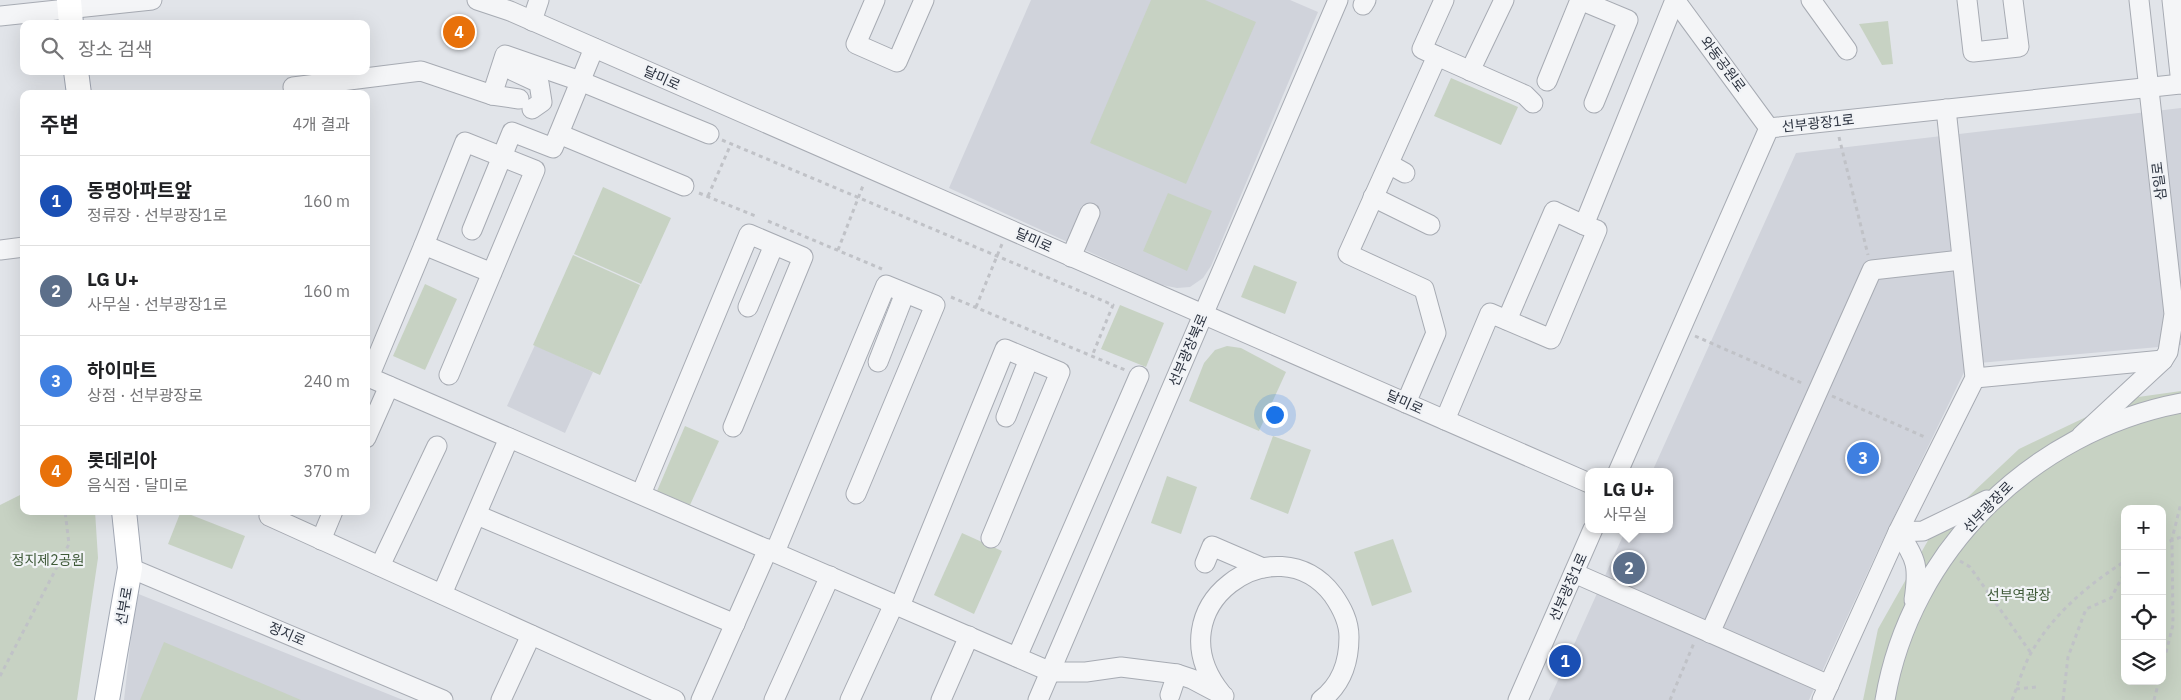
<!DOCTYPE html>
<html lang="ko">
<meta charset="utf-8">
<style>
body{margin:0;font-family:"IBM Plex Sans","Noto Sans KR",sans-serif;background:#f6f6f6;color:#202124}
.controls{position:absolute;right:15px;bottom:15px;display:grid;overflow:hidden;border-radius:10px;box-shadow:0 5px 20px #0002}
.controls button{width:45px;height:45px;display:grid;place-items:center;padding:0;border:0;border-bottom:1px solid #e0e0e0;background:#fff;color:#202124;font:25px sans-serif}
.you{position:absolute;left:1274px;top:414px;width:18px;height:18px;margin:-12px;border:4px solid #fff;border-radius:50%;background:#1a73e8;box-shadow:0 0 0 8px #1a73e833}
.badge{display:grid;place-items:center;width:32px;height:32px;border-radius:50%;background:#0f766e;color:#fff;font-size:16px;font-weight:700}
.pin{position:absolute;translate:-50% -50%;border:2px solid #fff;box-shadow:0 1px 5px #0006}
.popup{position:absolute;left:1585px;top:468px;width:88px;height:65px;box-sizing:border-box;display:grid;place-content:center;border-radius:10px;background:#fff;filter:drop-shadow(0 1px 4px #0005);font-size:16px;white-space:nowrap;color:#757577}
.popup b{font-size:19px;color:#202124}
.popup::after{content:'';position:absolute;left:50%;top:100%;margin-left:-10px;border:10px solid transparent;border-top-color:#fff}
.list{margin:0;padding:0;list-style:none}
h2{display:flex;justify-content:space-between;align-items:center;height:65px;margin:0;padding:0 20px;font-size:21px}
h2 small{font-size:16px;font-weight:400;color:#757577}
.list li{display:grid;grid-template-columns:32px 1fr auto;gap:15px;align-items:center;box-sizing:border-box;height:90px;padding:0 20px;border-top:1px solid #e0e0e0}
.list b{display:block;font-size:19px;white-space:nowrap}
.list p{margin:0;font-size:16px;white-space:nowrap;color:#757577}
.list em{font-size:16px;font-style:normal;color:#757577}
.icon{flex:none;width:28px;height:28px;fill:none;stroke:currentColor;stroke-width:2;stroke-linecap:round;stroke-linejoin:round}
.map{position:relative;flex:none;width:2181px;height:700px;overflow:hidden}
.search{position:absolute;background:#fff;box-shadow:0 5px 20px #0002;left:20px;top:20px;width:350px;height:55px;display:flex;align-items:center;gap:12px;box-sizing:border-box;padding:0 18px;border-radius:10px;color:#757577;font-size:19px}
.panel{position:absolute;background:#fff;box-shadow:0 5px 20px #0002;left:20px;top:90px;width:350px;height:425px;border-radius:10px}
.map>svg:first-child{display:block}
.built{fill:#d0d3db}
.green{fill:#c7d2c3;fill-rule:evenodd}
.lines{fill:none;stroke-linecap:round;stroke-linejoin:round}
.minor-casing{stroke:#a7abb3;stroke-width:21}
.major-casing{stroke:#a2a8b4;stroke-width:26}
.path{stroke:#c0c2c7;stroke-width:3;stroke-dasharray:4 4;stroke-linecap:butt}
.minor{stroke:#f4f5f7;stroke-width:19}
.major{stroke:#fff;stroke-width:24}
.labels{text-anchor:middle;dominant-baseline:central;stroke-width:4.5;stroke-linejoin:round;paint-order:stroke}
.street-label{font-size:14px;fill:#2b323f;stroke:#f1f3f6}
.park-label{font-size:14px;fill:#3f5a39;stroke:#f1f3f6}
</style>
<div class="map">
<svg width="2181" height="700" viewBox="0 0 2181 700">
<rect width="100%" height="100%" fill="#e1e4e9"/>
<g class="built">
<path d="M 1031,0 L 1290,0 L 1318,12 L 1211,266 L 1203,278 L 1190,287 L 1177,288 L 1162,285 L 949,188 Z"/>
<path d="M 2181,108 L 2181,345 L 1968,364 L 1877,552 L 1809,700 L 1549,700 L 1626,529 L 1669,529 L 1669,472 L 1652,472 L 1796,153 Z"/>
<path d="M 535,345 L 593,372 L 565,433 L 507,406 Z"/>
<path d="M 136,593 L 403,700 L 124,700 Z"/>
</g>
<g class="green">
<path d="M 1151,0 L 1205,0 L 1256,22 L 1186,184 L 1090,143 Z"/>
<path d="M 1888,21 L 1893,64 L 1882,65 L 1859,24 Z"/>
<path d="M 1451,78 L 1518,107 L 1501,145 L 1434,116 Z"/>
<path d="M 603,187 L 671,218 L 641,284 L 574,254 Z"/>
<path d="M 1168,193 L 1212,211 L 1187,271 L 1143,251 Z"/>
<path d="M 573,255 L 640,285 L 600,375 L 533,345 Z"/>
<path d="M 1254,265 L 1297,282 L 1285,314 L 1241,297 Z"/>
<path d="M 425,284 L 457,299 L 425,370 L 393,356 Z"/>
<path d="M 1120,305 L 1164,323 L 1146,367 L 1101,349 Z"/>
<path d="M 1227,346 L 1241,348 L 1286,372 L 1259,431 L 1189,401 L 1204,363 L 1215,350 Z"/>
<path d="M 2181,391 L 2181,700 L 1863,700 L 1878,629 L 1935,528 L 2019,449 L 2124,399 ZM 2125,509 L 2162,509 L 2162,681 L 2125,681 Z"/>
<path d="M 685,426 L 719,441 L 690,505 L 657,491 Z"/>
<path d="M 1273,436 L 1311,450 L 1288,514 L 1250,499 Z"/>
<path d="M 1167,476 L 1197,487 L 1181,534 L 1151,523 Z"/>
<path d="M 24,493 L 24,511 L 95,511 L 98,558 L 77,700 L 0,700 L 0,505 Z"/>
<path d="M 181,511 L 245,536 L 232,569 L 168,544 Z"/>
<path d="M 962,533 L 1002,551 L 974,614 L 934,595 Z"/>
<path d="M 1393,539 L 1412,592 L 1372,606 L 1354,552 Z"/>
<path d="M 164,642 L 301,700 L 140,700 Z"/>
</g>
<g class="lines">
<g class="minor-casing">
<g id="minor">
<path d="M 477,0 L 510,11 L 1589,483"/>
<path d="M 875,0 L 856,44 L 897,62 L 924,0"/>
<path d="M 1675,0 L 1769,128"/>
<path d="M 1811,0 L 1847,50"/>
<path d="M 1967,0 L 1973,52 L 2019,47 L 2013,0"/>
<path d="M 2172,0 L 2181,84"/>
<path d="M 1363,5 L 1366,0"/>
<path d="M 0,16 L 152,0"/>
<path d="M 532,21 L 539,0"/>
<path d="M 1437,56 L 1525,95 L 1533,103"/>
<path d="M 505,67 L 539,83 L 542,102 L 532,109"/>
<path d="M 1470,71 L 1504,0"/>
<path d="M 1547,81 L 1580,0 L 1628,20 L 1594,103"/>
<path d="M 294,94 L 293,87 L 421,71 L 492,95 L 505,55 L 580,81 L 709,134"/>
<path d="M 492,95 L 519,99"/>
<path d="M 559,134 L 684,186"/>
<path d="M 1389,164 L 1405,173"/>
<path d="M 1373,197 L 1430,225"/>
<path d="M 472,230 L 512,132 L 553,148 L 594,48"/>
<path d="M 0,250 L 24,247"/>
<path d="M 1071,257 L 1090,213"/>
<path d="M 748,307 L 774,245"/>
<path d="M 1507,320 L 1554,211 L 1584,225"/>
<path d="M 878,362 L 905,293"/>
<path d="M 449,375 L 535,170 L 465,142 L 424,245 L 492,273"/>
<path d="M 366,376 L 1051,672 L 1086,672 L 1121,667 L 1177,674 L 1192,679 L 1224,696"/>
<path d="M 369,377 L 424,245"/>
<path d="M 1975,378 L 2163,360"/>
<path d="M 1406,403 L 1436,333 L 1424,289 L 1348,254 L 1437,56 L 1422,49 L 1444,0"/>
<path d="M 1006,417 L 1029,359"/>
<path d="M 1445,420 L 1490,313 L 1551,339 L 1597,230 L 1584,225 L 1675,0"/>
<path d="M 2081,436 L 2163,360 L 2168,352 L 2174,314 L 2139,0"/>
<path d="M 366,438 L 389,386"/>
<path d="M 1618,472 L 1769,128 L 2181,84"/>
<path d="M 641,494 L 749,234 L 803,257 L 733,427"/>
<path d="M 272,511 L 269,516 L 675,700"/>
<path d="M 477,515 L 735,624"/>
<path d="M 1898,532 C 1917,559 1919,567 1914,600"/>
<path d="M 1898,532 L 1923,531 L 1987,500"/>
<path d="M 321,540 L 333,511"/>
<path d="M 775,552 L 886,285 L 935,305 L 856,494"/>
<path d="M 1205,563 L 1212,546 L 1263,568"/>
<path d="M 380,566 L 437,446"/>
<path d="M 130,568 L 443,700"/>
<path d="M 1574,573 L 1829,685"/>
<path d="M 442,594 L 509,438"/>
<path d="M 900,606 L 1005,349 L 1060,372 L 991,538"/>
<path d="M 1710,633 L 1872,270 L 1961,260"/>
<path d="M 1017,657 L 1139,376"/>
<path d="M 1221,693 C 1152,607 1276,520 1333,595 C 1342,608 1349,621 1349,637 C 1349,662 1341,685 1321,700"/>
<path d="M 1170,695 L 1177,674"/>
<path d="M 501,700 L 531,635"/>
<path d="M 701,700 L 768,549"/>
<path d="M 774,700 L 830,576"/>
<path d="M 850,700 L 894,604"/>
<path d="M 941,700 L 969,636"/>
<path d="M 1038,700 L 1338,0"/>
<path d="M 1518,700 L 1593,529"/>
<path d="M 1822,700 L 1898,532 L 1975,378 L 1946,109"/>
<path d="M 1885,700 C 1910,551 2033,431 2181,403"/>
</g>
</g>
<g class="major-casing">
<g id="major">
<path d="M 69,0 L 71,24"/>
<path d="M 76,71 L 79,94"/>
<path d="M 107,700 L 130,568 L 124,511"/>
</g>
</g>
<g class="path">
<path d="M 1839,137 L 1868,255"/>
<path d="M 722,140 L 1113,305 L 1092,356"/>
<path d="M 699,193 L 758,217"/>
<path d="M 708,196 L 731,144"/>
<path d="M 768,221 L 882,269"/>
<path d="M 838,250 L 864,183"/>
<path d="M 951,297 L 1125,370"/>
<path d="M 976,307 L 1002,244"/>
<path d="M 1695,336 L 1804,384"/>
<path d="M 1832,396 L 1927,438"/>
<path d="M 2162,544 L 2181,537"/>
<path d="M 1960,561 L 1970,567 L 2031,653"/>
<path d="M 2162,668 L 2173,625 L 2172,539 L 2181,503"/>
<path d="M 0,676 L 69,544 L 65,511"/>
<path d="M 2016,689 L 2037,687"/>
<path d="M 1670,700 L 1694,643"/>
<path d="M 2012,700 C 2018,685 2023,667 2031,653 C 2053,614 2088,585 2125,561"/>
<path d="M 2063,700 L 2068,657 L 2086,609 L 2111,598 L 2125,572"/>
<path d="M 2154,700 L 2159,681"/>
</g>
<use href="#minor" class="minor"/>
<use href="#major" class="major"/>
</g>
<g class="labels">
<g class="street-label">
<text transform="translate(1723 64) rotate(53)">와동공원로</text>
<text transform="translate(662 78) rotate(24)">달미로</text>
<text transform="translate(1818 123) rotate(-6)">선부광장1로</text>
<text transform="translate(2159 181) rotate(-97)">삼일로</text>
<text transform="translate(1034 240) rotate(24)">달미로</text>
<text transform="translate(1188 350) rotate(-67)">선부광장북로</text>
<text transform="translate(1405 402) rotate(24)">달미로</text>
<text transform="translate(1988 507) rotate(-46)">선부광장로</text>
<text transform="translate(1568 587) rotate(-66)">선부광장1로</text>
<text transform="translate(124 606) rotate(-80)">선부로</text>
<text transform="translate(287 634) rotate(23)">정지로</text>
</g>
<g class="park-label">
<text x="48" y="560">정지제2공원</text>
<text x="2019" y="595">선부역광장</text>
</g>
</g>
</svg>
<div class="controls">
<button>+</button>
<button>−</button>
<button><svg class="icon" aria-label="locate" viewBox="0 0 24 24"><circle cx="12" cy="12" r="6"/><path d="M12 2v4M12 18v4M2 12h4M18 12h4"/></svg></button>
<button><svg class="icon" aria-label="layers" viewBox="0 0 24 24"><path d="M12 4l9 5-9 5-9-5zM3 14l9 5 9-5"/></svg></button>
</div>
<div class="you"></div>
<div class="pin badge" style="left:1565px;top:661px;background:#1a4fb4">1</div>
<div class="pin badge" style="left:1629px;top:568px;background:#5c6f8a">2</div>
<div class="popup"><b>LG U+</b>사무실</div>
<div class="pin badge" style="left:1863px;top:458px;background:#3f7fe0">3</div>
<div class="pin badge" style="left:459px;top:32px;background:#e8710a">4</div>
<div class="search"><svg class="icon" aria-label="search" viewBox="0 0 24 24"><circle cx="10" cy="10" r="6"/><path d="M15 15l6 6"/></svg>장소 검색</div>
<section class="panel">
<h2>주변<small>4개 결과</small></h2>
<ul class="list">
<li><span class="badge" style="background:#1a4fb4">1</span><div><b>동명아파트앞</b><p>정류장 · 선부광장1로</p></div><em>160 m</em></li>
<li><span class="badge" style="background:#5c6f8a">2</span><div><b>LG U+</b><p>사무실 · 선부광장1로</p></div><em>160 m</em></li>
<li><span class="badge" style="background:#3f7fe0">3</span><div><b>하이마트</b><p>상점 · 선부광장로</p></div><em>240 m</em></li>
<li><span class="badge" style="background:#e8710a">4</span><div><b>롯데리아</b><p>음식점 · 달미로</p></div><em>370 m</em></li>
</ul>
</section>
</div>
